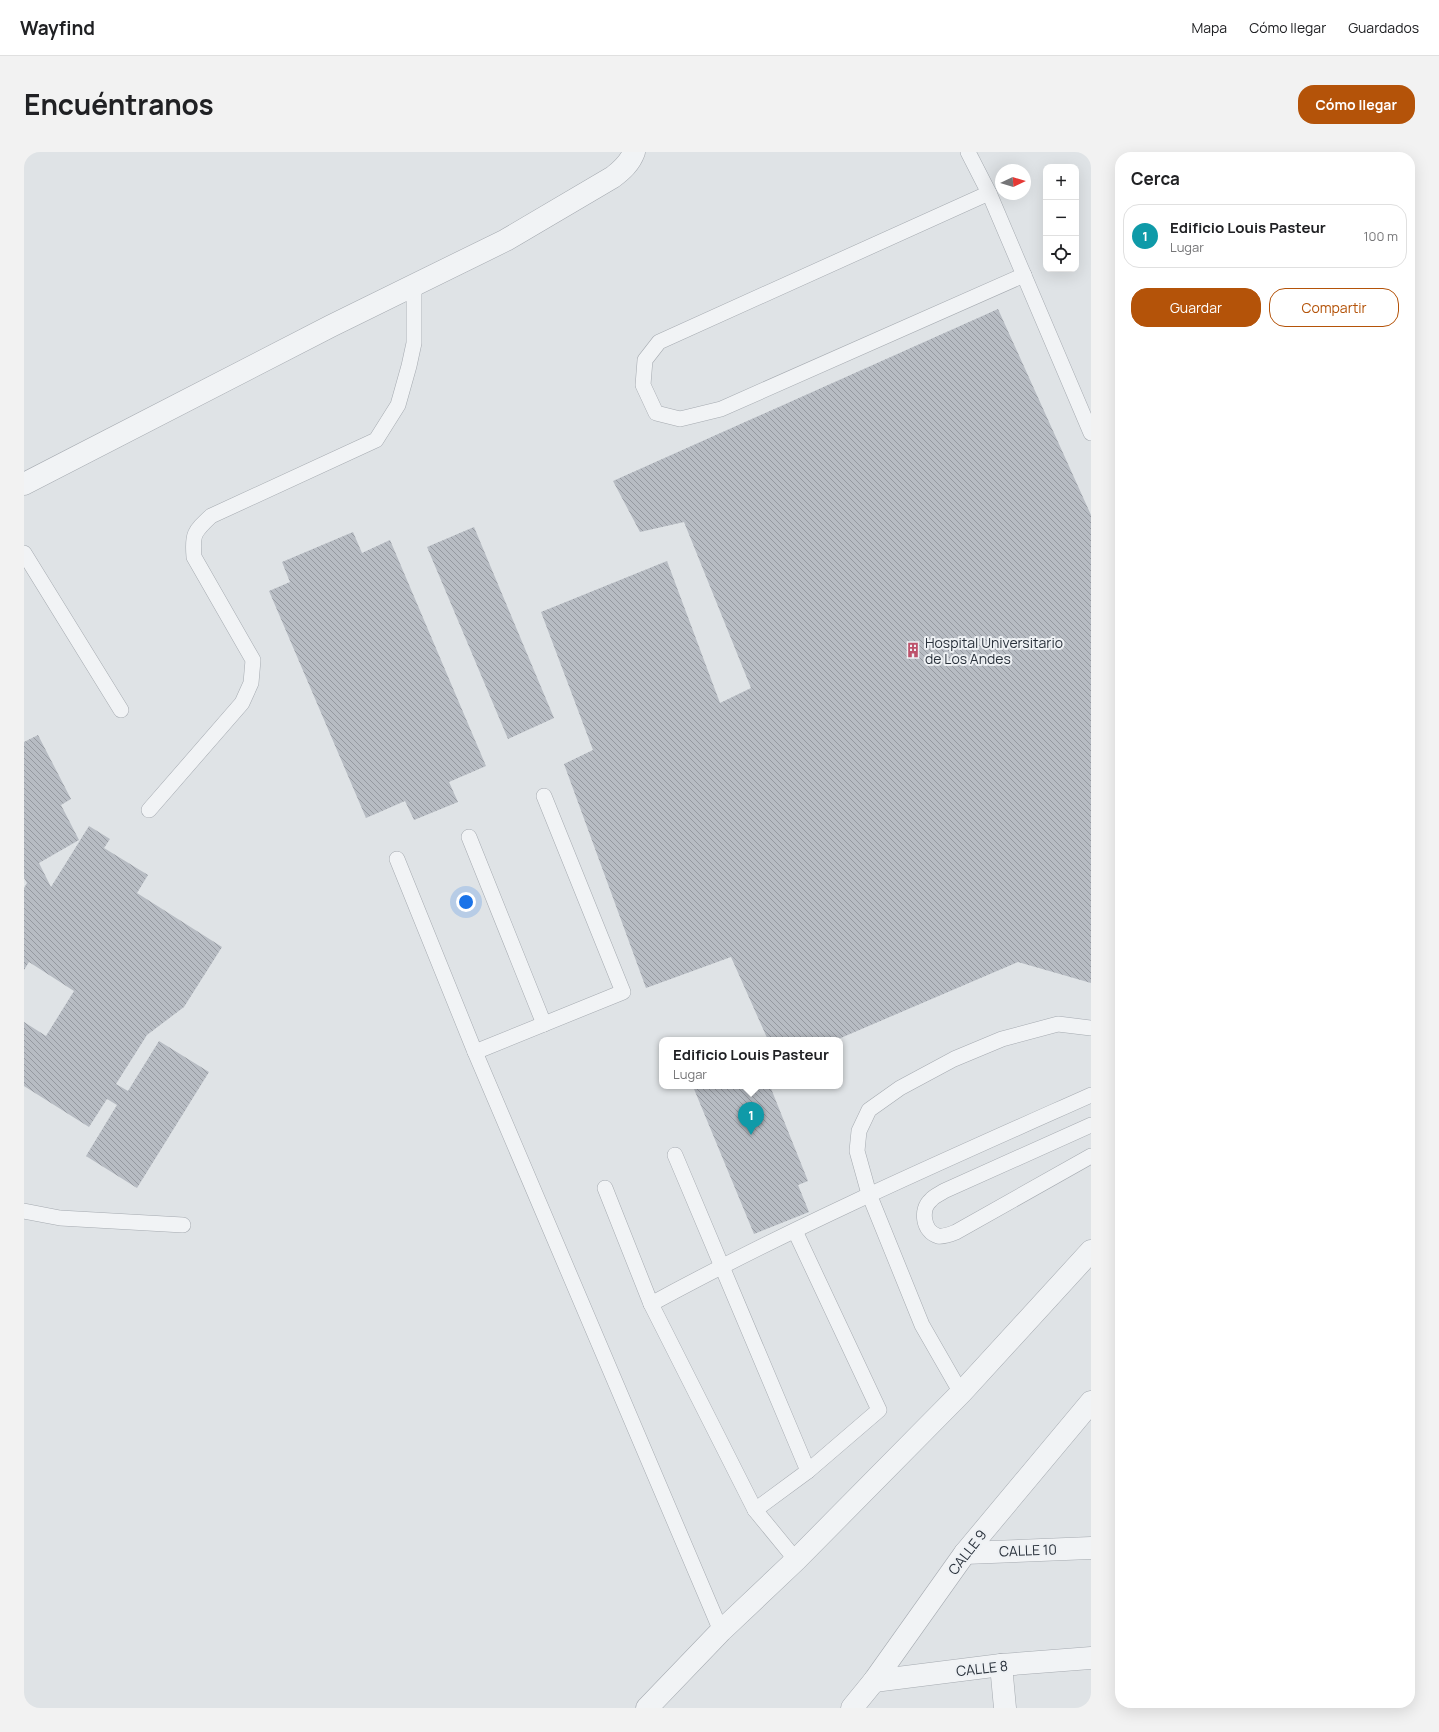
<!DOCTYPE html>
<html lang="es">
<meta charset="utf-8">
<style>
body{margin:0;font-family:Manrope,sans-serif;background:#f2f2f2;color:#202124}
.controls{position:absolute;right:12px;top:12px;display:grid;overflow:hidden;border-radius:8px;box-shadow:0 4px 16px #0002}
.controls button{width:36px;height:36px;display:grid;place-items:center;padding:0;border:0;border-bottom:1px solid #e0e0e0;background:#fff;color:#202124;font:20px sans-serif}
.compass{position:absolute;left:971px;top:12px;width:36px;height:36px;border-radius:50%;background:#fff;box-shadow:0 4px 16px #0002;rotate:86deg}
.you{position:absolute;left:442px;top:750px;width:14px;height:14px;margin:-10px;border:3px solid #fff;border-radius:50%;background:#1a73e8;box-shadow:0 0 0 6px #1a73e833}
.badge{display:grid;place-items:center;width:26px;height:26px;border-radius:50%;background:#b45309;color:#fff;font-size:13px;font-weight:700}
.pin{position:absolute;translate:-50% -33px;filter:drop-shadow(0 1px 2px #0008)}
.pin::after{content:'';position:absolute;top:21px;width:14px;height:12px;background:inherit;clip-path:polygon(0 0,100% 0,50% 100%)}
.popup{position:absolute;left:635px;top:885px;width:184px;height:52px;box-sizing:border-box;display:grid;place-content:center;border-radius:8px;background:#fff;filter:drop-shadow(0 1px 3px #0005);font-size:13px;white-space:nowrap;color:#757577}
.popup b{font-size:15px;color:#202124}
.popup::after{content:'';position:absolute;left:50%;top:100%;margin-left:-8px;border:8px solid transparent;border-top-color:#fff}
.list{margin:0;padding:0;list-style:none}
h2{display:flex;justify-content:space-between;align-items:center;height:52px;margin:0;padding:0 16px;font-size:17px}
h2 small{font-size:13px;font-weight:400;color:#757577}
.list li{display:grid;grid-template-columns:26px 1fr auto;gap:12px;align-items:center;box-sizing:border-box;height:64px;margin:0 8px 8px;padding:0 8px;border:1px solid #e0e0e0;border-radius:16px}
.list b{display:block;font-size:15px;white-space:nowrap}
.list p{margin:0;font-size:13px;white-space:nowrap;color:#757577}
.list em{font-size:13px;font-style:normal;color:#757577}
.actions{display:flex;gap:8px;padding:12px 16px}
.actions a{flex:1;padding:9px 0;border:1px solid #b45309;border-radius:16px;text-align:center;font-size:14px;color:#b45309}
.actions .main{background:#b45309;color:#fff}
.icon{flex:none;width:22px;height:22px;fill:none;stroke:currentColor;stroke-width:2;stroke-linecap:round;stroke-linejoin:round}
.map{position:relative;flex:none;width:1067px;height:1556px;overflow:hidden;border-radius:16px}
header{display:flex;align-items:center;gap:24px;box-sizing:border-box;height:56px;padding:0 20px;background:#fff;border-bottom:1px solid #e0e0e0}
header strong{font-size:19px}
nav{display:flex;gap:22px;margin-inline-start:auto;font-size:14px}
.intro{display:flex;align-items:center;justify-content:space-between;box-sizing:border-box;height:96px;padding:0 24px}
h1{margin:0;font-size:28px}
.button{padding:10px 18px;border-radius:16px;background:#b45309;color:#fff;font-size:14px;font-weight:700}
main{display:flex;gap:24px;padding:0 24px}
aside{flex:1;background:#fff;border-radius:16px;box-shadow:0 4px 16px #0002}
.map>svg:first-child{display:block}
.building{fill:url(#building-back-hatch)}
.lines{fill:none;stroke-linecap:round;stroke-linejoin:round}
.service-casing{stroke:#a5aab0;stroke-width:16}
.minor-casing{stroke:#a5aab0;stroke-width:23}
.service{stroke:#f1f3f5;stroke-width:15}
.minor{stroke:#f1f3f5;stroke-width:22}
.labels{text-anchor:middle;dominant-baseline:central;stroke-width:4;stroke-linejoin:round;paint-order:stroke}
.poi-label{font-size:14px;fill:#2a323c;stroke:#eef1f4;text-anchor:start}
.street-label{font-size:14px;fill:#2a323c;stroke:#eef1f4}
</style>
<header>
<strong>Wayfind</strong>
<nav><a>Mapa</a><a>Cómo llegar</a><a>Guardados</a></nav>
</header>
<div class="intro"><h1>Encuéntranos</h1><a class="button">Cómo llegar</a></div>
<main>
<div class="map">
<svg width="1067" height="1556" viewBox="0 0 1067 1556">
<defs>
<pattern id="building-back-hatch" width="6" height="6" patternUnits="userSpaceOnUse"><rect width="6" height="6" fill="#b7bcc3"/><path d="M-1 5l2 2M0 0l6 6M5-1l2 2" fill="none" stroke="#9599a0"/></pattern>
</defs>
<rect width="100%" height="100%" fill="#dfe3e6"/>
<g class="building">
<path d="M 974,157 L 1067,363 L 1067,831 L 994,810 L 812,888 L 744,888 L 707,805 L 622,836 L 540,612 L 569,598 L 517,460 L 643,409 L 696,551 L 727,536 L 660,370 L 616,380 L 589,329 Z"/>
<path d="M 450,375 L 530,566 L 484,587 L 403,395 Z"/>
<path d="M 329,380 L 338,401 L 366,388 L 462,614 L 425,630 L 434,650 L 390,668 L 381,649 L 342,666 L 245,439 L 266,430 L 258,410 Z"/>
<path d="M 14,583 L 47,647 L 37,653 L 55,688 L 15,711 L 27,735 L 65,674 L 86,687 L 80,696 L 124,723 L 113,741 L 198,795 L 160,855 L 123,883 L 92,932 L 104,939 L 135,889 L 185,920 L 113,1036 L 62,1004 L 93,953 L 83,947 L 65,975 L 0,934 L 0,870 L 22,884 L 50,839 L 5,810 L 0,818 L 0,736 L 3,731 L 0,726 L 0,590 Z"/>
<path d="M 676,934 L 746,934 L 784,1029 L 774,1033 L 785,1060 L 730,1082 L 670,937 Z"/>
</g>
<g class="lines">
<g class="service-casing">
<g id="service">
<path d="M 944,0 L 965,41 L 1067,281"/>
<path d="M 965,41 L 635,190 L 621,208 L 619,233 L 632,261 L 656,267 L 697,257 L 1000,123"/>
<path d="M 0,401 L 97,558"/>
<path d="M 125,658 L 218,551 L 227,531 L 229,508 L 170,405 C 168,382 170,380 187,364 L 352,288 L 374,253 L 385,214 L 390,191 L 390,133"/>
<path d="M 445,685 L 520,872"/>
<path d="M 373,707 L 451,900 L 697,1479"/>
<path d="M 451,900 L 599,840 L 520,644"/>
<path d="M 1067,973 L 920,1039 C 916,1042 910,1044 907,1048 C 896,1057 899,1080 914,1084 C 920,1085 927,1082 932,1080 L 1067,1004"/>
<path d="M 651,1003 L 784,1319"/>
<path d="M 581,1036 L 627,1152 L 731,1358 L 772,1408"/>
<path d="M 0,1059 L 36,1066 L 159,1073"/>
<path d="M 627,1152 C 770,1074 919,1009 1067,943"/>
<path d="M 937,1241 L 898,1173 L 845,1042 L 833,999 L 835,979 L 845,958 L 876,936 L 930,907 L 978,887 L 1034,872 L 1067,876"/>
<path d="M 731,1358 L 784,1319 L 855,1258 L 771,1079"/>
</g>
</g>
<g class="minor-casing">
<g id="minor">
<path d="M 0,332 L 307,174 L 482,88 L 589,25 C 598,18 606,11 610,0"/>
<path d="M 941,1401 L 1067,1396"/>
<path d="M 977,1513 L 981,1556"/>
<path d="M 850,1529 L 977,1513 L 1067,1506"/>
<path d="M 623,1556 L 697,1479 L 772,1408 L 937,1241 L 1067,1099"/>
<path d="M 828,1556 L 850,1529 L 941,1401 L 1067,1250"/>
</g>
</g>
<use href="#service" class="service"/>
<use href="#minor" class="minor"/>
</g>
<defs>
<g id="building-bare" transform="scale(1.2)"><path d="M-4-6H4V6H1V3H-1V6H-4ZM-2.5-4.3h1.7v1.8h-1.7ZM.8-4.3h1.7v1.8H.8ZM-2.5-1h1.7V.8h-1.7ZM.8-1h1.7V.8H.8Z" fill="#bd526b" stroke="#eef1f4" stroke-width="2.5" paint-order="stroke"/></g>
</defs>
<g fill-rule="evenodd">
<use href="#building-bare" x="889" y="498"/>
</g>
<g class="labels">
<g class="poi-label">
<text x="901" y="490">Hospital Universitario<tspan x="901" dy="16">de Los Andes</tspan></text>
</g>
<g class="street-label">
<text transform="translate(1004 1398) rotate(-2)">CALLE 10</text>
<text transform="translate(943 1400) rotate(-52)">CALLE 9</text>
<text transform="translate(958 1516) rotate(-6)">CALLE 8</text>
</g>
</g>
</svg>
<div class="controls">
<button>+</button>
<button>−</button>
<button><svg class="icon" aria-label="locate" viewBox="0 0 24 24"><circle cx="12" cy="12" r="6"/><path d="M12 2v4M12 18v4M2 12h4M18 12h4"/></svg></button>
</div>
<svg class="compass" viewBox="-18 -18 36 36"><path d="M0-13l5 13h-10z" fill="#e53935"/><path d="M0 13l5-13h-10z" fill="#757577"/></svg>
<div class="you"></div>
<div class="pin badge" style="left:727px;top:983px;background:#0f9aa8">1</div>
<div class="popup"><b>Edificio Louis Pasteur</b>Lugar</div>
</div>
<aside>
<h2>Cerca<small></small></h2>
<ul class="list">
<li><span class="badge" style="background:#0f9aa8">1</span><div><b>Edificio Louis Pasteur</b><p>Lugar</p></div><em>100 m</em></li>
</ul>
<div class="actions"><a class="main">Guardar</a><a>Compartir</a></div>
</aside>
</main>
